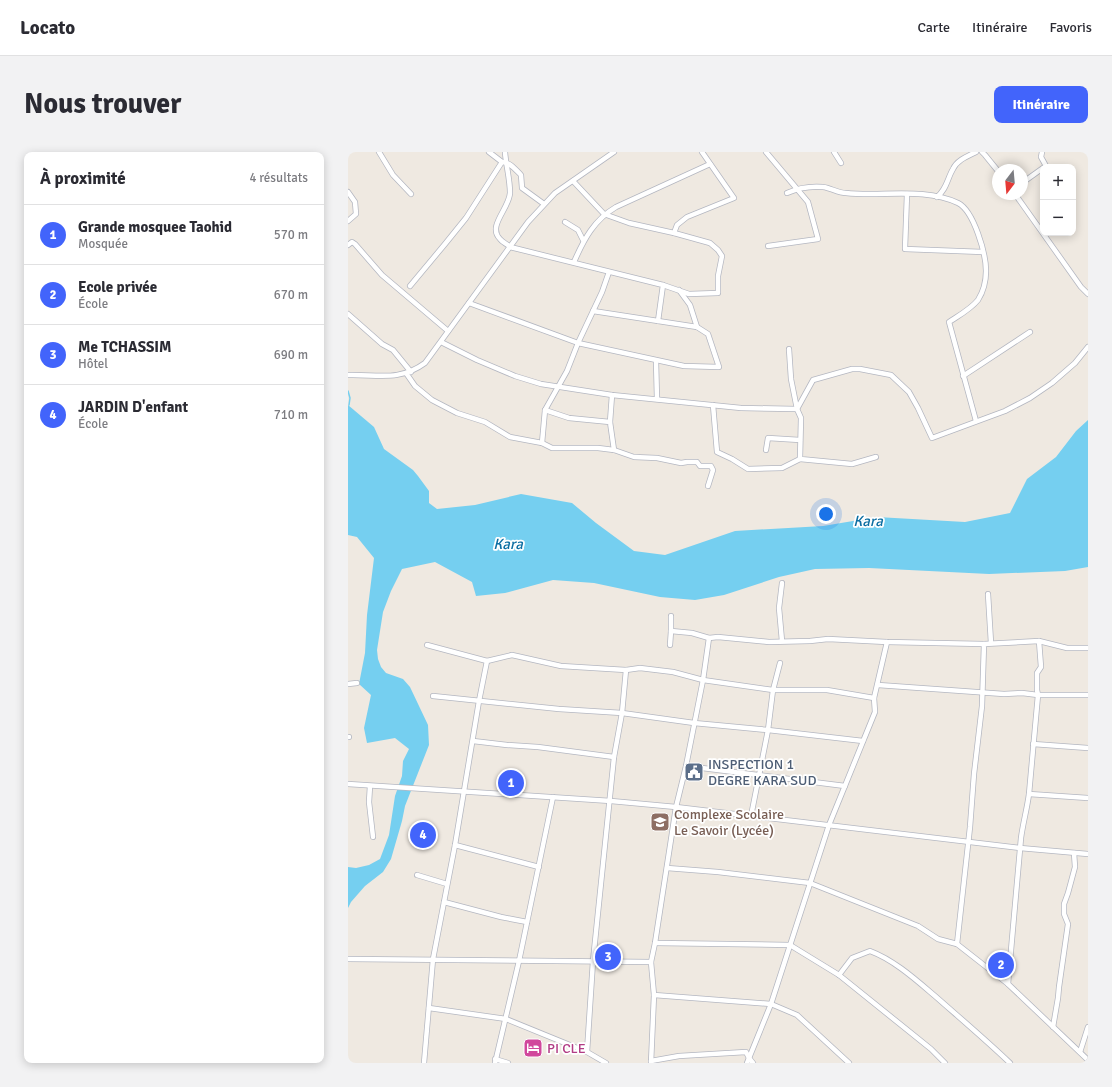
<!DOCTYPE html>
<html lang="fr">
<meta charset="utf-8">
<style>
body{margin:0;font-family:Signika,sans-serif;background:#f2f2f3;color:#2b2b33}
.controls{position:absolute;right:12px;top:12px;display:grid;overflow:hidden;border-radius:8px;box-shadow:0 2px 10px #0003}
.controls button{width:36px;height:36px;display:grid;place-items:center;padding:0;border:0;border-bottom:1px solid #e1e1e2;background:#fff;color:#2b2b33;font:20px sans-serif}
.compass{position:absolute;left:644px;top:12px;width:36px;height:36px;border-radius:50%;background:#fff;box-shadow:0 2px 10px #0003;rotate:196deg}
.you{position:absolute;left:478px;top:362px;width:14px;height:14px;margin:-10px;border:3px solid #fff;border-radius:50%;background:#1a73e8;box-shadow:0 0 0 6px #1a73e833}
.badge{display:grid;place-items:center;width:26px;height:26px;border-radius:50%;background:#4264fb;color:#fff;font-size:13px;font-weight:700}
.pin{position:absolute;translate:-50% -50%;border:2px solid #fff;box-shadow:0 1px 4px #0006}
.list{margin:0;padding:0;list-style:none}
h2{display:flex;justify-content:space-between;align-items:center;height:52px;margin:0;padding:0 16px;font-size:17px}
h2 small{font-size:13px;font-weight:400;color:#7c7c81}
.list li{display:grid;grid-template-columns:26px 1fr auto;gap:12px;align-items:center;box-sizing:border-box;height:60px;padding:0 16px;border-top:1px solid #e1e1e2}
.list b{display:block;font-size:15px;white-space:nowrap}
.list p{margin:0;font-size:13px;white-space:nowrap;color:#7c7c81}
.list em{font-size:13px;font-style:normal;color:#7c7c81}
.map{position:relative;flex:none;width:740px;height:911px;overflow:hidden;border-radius:8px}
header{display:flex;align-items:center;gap:24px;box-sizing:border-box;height:56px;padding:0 20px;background:#fff;border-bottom:1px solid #e1e1e2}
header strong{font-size:19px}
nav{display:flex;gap:22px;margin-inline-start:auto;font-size:14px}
.intro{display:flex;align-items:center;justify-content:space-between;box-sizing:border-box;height:96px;padding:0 24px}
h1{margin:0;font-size:28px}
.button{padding:10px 18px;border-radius:8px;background:#4264fb;color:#fff;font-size:14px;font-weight:700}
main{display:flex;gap:24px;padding:0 24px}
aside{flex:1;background:#fff;border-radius:8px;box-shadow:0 2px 10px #0003}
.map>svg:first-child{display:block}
.water{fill:#75cff0}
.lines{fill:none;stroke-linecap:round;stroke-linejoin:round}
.stream{stroke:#75cff0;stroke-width:1.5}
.minor-casing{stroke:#b4b7c1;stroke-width:6}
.minor{stroke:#fff;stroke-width:4.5}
.labels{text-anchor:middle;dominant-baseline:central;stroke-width:3.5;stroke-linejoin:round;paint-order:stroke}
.service-label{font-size:14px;fill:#4e5e75;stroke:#fff;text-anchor:start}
.education-label{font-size:14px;fill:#785e54;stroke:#fff;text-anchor:start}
.hotel-label{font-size:14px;fill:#b23c85;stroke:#fff;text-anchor:start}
.water-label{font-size:15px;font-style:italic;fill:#0d6fa3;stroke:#fff}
</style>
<header>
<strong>Locato</strong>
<nav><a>Carte</a><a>Itinéraire</a><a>Favoris</a></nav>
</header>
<div class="intro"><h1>Nous trouver</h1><a class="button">Itinéraire</a></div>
<main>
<aside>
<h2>À proximité<small>4 résultats</small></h2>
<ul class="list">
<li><span class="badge">1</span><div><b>Grande mosquee Taohid</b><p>Mosquée</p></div><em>570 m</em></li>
<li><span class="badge">2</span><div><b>Ecole privée</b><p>École</p></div><em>670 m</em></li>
<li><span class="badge">3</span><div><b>Me TCHASSIM</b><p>Hôtel</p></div><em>690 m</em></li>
<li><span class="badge">4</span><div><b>JARDIN D'enfant</b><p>École</p></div><em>710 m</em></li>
</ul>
</aside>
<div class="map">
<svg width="740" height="911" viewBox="0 0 740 911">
<rect width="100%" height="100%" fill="#efe9e1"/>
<path class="water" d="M 0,253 L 26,275 L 36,297 L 65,318 L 70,324 L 81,339 L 81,351 L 89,357 L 127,353 L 173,342 L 224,351 L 248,371 L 286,399 L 317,403 L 387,379 L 475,374 L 529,365 L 617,370 L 662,361 L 679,327 L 708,305 L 728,279 L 740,268 L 740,415 L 717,419 L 641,422 L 521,416 L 467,417 L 431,425 L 376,443 L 347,448 L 312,445 L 246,431 L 205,428 L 157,441 L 128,444 L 124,430 L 87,410 L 54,417 L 43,439 L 35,460 L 29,498 L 30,507 L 33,515 L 38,521 L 55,527 L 62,535 L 80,573 L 81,593 L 57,654 L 54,669 L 43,707 L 35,720 L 17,734 L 3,750 L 0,756 L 0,715 L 8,716 L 21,713 L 32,707 L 41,683 L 47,644 L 54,624 L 55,609 L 61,597 L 47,586 L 19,591 L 16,576 L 23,543 L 11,532 L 17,501 L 19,463 L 26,406 L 9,385 L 0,383 Z"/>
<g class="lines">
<path class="stream" d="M 0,239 L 2,246 L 1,253"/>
<g class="minor-casing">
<g id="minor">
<path d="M 31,0 L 45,23 L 63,42"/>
<path d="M 141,0 L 154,10 C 162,10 168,18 173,23 L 174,36 L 196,52"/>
<path d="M 157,0 C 158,14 162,27 162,41 C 161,57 139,74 152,87 C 154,90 159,92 162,95 L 315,133 L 310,169"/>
<path d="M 418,0 L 460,50 L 470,87 L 420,94"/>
<path d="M 486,0 L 493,11"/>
<path d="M 634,0 L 637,3 L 650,19"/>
<path d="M 694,0 L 693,5 L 698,14 L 697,15"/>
<path d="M 225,29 L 256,62 L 281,71 L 326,81 L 362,91 L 370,98 L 374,104 L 370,124 L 370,141 L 341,142 L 315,133"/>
<path d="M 674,31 L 695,16"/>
<path d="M 0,40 L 7,50 L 8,62 L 0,69"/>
<path d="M 439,41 C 450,36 463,34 475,35 C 483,36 490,41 498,41 C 534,45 576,35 610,51 C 626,59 638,102 638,119 C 638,129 635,140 630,148 C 623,157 610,164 601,170 L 628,269"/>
<path d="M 559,42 L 557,97 L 635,100"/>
<path d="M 667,42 L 733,135 L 740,142"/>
<path d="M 589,45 C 599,37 599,27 605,17 C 609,8 620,4 628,0"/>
<path d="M 217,70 L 230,78 L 235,88"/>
<path d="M 326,81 L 329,73 L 339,65 L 386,46 L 354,0"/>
<path d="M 0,93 L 4,90 L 7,92 L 34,123 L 100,179"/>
<path d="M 226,110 C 236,87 246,68 268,55 L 362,12"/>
<path d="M 62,134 L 97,92 L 118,66 L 154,10"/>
<path d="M 121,151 L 230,191 L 336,214 L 371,215 L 360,182 L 349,175 L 342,153 L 331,138"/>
<path d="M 245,159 L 349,175"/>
<path d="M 0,162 L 34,192 L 45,198 L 63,220"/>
<path d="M 93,190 L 129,208 L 167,224 L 193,232 L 264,243 L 393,256 L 449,257 L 465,228 L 504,217 L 512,217 L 543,223 L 561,240 L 570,256 L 584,286 L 657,259 L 682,246 L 704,231 L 727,211 L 740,195"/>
<path d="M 441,197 L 443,227 L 449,257 L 453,266 L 452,307 L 504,312 L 528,305"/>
<path d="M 308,209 L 309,247"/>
<path d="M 58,221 L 67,234 L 84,248 L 109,261 L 137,270 L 162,285 L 194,291 L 204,296 L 250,296 L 266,298 L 286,305 L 309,306 L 333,311 L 339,310 L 349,310 L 352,314 L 363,314 L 365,318 L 360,334"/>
<path d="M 0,223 C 29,222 51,230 77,211 L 180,70 L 207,41 L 266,0"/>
<path d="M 615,224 L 682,180"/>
<path d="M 365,253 L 369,300 L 384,307 L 400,317 L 434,316 L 452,307"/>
<path d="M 197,258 L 221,266 L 262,270 L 266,298"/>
<path d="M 262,270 L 264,243"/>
<path d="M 194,291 L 197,258 L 219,219 L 230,191 L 254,140 L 261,120"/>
<path d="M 418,298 L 420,286 L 452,288"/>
<path d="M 434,431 L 431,456 L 434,489"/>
<path d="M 640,442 L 643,491"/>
<path d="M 323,479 L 344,481 L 361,486 L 370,485 L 421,490 L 462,489 L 480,487 L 539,490 L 636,492"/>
<path d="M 691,489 L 693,515 L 689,521 L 689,538 L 690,543 L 681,642 C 679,657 675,671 673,686 L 660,832 L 740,908"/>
<path d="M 79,493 L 139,509 L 164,503 L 213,514 L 278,518 L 292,516 L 325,520 L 355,528 L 425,538 L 479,538 L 526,546"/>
<path d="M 322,493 L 323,479 L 323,464"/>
<path d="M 0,532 L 9,531"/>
<path d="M 530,533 L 656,542 L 674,541 L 690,543 L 740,543"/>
<path d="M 85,544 L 211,557 L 274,561 L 346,571 L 420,578 L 515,589"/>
<path d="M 0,585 L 1,585"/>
<path d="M 125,589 L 159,593 L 190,595 L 266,605"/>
<path d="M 685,592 L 740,596"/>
<path d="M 338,614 L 497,634"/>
<path d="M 0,632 L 263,649 L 328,655 L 672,696 L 740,702"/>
<path d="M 22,634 L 21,650 L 25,685"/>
<path d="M 681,642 L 740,646"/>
<path d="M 403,664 L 420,578 L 425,538 L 432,511"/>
<path d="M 107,693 L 191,715"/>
<path d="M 319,716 L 370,720 L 462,731 L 570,774 L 590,787 L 609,792 L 660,832"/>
<path d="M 69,723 L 99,732"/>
<path d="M 96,750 L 153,765 L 179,770"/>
<path d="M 307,791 L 442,793 L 491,823 L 583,897 L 597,911"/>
<path d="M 609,792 L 622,675 L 626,622 L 634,554 L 636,492 L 691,489 L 719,496 L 740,496"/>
<path d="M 0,807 L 303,810 L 307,791 L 328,655 L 338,614 L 355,528 L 361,486"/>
<path d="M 303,810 L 306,843 L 303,911"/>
<path d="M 491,823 L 504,806 L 522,799 C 546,808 567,827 587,844 C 612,866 638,888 662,911"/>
<path d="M 306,843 L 423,852 L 449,863 L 501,911"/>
<path d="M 81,856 L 158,867 L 239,900 L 258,911"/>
<path d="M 705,875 L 710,846 L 711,835 L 720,772 L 716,762 L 716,752 L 720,741 L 727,715 L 726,701"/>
<path d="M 239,900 L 245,809 L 266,605 L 274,561 L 278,518"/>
<path d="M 732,900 L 740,875"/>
<path d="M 147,907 L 160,911"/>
<path d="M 303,909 L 331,904 L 398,900 L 401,906 L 405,911"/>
<path d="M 76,911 L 85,807 L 107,693 L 131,549 L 139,509"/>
<path d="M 147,911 L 171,809 L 205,645"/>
<path d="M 399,911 L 423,852 L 481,673 L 527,560 L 526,546 L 539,490"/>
</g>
</g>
<use href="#minor" class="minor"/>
</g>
<defs>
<g id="civic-square" transform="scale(1)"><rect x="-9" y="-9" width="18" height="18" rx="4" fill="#5c6f8a" stroke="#fff"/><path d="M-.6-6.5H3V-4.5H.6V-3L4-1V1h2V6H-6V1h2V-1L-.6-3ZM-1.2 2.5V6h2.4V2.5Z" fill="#fff"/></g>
<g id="school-square" transform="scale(1)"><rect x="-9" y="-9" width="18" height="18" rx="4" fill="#8d6e63" stroke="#fff"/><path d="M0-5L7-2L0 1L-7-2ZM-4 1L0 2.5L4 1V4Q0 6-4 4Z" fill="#fff"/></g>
<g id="hotel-square" transform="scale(1)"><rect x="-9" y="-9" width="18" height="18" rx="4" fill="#d1479c" stroke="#fff"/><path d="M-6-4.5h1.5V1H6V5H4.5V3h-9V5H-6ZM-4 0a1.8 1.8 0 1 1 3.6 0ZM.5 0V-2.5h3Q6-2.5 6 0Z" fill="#fff"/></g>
</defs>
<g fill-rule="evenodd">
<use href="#civic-square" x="346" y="620"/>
<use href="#school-square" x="312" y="670"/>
<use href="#hotel-square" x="185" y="896"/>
</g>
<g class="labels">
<g class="service-label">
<text x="360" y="612">INSPECTION 1<tspan x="360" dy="16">DEGRE KARA SUD</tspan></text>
</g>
<g class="education-label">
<text x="326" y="662">Complexe Scolaire<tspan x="326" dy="16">Le Savoir (Lycée)</tspan></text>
</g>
<g class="hotel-label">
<text x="199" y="896">PI CLE</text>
</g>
<g class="water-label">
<text x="520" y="369">Kara</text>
<text x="160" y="392">Kara</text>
</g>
</g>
</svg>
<div class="controls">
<button>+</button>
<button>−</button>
</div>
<svg class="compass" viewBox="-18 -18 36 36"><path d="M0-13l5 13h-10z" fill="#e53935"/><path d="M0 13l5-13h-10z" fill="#7c7c81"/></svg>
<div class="you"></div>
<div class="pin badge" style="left:163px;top:631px">1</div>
<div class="pin badge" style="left:653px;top:813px">2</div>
<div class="pin badge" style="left:260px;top:805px">3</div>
<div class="pin badge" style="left:75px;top:683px">4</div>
</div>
</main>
